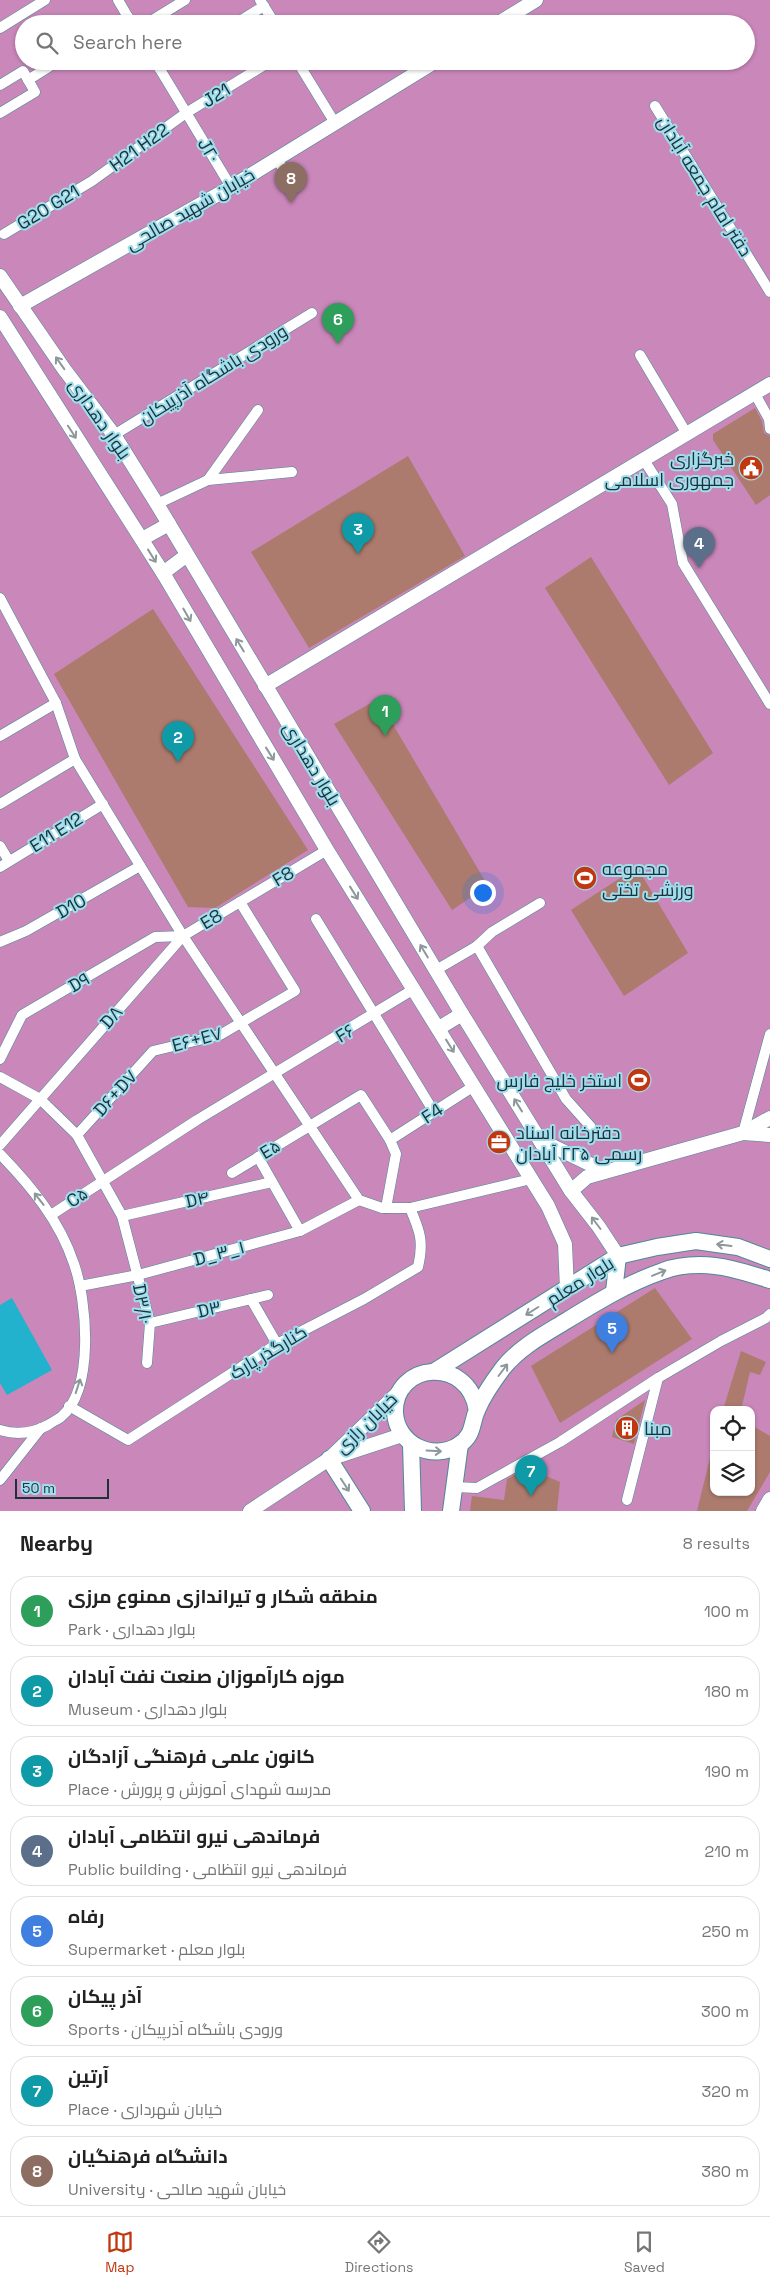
<!DOCTYPE html>
<meta charset="utf-8">
<style>
body{margin:0;font-family:"Space Grotesk",Cairo,sans-serif;background:#f2f2f2;color:#222}
.controls{position:absolute;right:15px;bottom:15px;display:grid;overflow:hidden;border-radius:10px;box-shadow:0 1px 4px #0004}
.controls button{width:45px;height:45px;display:grid;place-items:center;padding:0;border:0;border-bottom:1px solid #e0e0e0;background:#fff;color:#222;font:25px sans-serif}
.scale{position:absolute;left:15px;bottom:12px;width:94px;box-sizing:border-box;padding-left:5px;border:2px solid #1a3238;border-top:0;font-size:14px;line-height:18px;white-space:nowrap;color:#1a3238;-webkit-text-stroke:4px #a1deed;paint-order:stroke}
.you{position:absolute;left:482px;top:892px;width:18px;height:18px;margin:-12px;border:4px solid #fff;border-radius:50%;background:#1a73e8;box-shadow:0 0 0 8px #1a73e833}
.badge{display:grid;place-items:center;width:32px;height:32px;border-radius:50%;background:#c03710;color:#fff;font-size:16px;font-weight:700}
.pin{position:absolute;translate:-50% -41px;filter:drop-shadow(0 1px 2px #0008)}
.pin::after{content:'';position:absolute;top:26px;width:18px;height:15px;background:inherit;clip-path:polygon(0 0,100% 0,50% 100%)}
.list{margin:0;padding:0;list-style:none}
h2{display:flex;justify-content:space-between;align-items:center;height:65px;margin:0;padding:0 20px;font-size:21px}
h2 small{font-size:16px;font-weight:400;color:#767676}
.list li{display:grid;grid-template-columns:32px 1fr auto;gap:15px;align-items:center;box-sizing:border-box;height:70px;margin:0 10px 10px;padding:0 10px;border:1px solid #e0e0e0;border-radius:20px}
.list b{display:block;font-size:19px;white-space:nowrap}
.list p{margin:0;font-size:16px;white-space:nowrap;color:#767676}
.list em{font-size:16px;font-style:normal;color:#767676}
.icon{flex:none;width:28px;height:28px;fill:none;stroke:currentColor;stroke-width:2;stroke-linecap:round;stroke-linejoin:round}
.map{position:relative;flex:none;width:770px;height:1511px;overflow:hidden}
.search{position:absolute;background:#fff;box-shadow:0 1px 4px #0004;left:15px;right:15px;top:15px;height:55px;display:flex;align-items:center;gap:12px;box-sizing:border-box;padding:0 18px;border-radius:28px;color:#767676;font-size:19px}
.sheet{height:705px;background:#fff}
nav{display:flex;justify-content:space-around;align-items:center;box-sizing:border-box;height:70px;border-top:1px solid #e0e0e0;background:#fff;font-size:14px;color:#767676}
nav a{display:grid;justify-items:center;gap:2px}
nav .on{color:#c03710}
.map>svg:first-child{display:block}
.green{fill:#c987ba;fill-rule:evenodd}
.water{fill:#23b2cd}
.building{fill:#ac7b6e}
.lines{fill:none;stroke-linecap:round;stroke-linejoin:round}
.street-casing{stroke:#4d8997;stroke-width:11}
.secondary-casing{stroke:#4d8997;stroke-width:15}
.primary-casing{stroke:#4d8997;stroke-width:18}
.street{stroke:#fff;stroke-width:10}
.secondary{stroke:#fff;stroke-width:14}
.primary{stroke:#fff;stroke-width:16}
.oneway{stroke:#8c989c}
.labels{text-anchor:middle;dominant-baseline:central;stroke-width:4;stroke-linejoin:round;paint-order:stroke}
.street-label{font-size:18px;fill:#1a3238;stroke:#a1deed}
.poi-label{font-size:18px;fill:#1a3238;stroke:#a1deed;text-anchor:start}
</style>
<div class="map">
<svg width="770" height="1511" viewBox="0 0 770 1511">
<rect width="100%" height="100%" fill="#94d1e0"/>
<path class="green" d="M 0,0 L 770,0 L 770,1511 L 0,1511 ZM 24,24 L 746,24 L 746,61 L 24,61 ZM 714,1410 L 751,1410 L 751,1492 L 714,1492 Z"/>
<path class="water" d="M 12,1298 L 52,1370 L 7,1395 L 0,1383 L 0,1305 Z"/>
<g class="building">
<path d="M 755,408 L 762,421 L 764,433 L 770,436 L 770,495 L 756,505 L 713,440 L 713,434 Z"/>
<path d="M 408,456 L 465,556 L 309,648 L 251,552 Z"/>
<path d="M 591,557 L 713,753 L 669,785 L 545,588 Z"/>
<path d="M 153,609 L 308,850 L 215,908 L 188,907 L 54,674 Z"/>
<path d="M 378,699 L 488,886 L 452,910 L 334,724 Z"/>
<path d="M 637,867 L 688,953 L 624,996 L 571,910 Z"/>
<path d="M 655,1288 L 692,1339 L 560,1423 L 531,1366 Z"/>
<path d="M 741,1351 L 766,1362 L 760,1375 L 750,1372 L 741,1410 L 723,1410 Z"/>
<path d="M 645,1400 L 634,1444 L 612,1437 L 616,1420 Z"/>
<path d="M 751,1425 L 770,1436 L 770,1472 L 747,1511 L 697,1511 L 710,1458 L 714,1458 L 714,1492 L 751,1492 Z"/>
<path d="M 527,1468 L 560,1482 L 557,1511 L 470,1511 L 472,1496 L 504,1500 L 507,1479 Z"/>
</g>
<g class="lines">
<g class="street-casing">
<g id="street">
<path d="M 118,0 L 132,24"/>
<path d="M 260,0 L 275,24"/>
<path d="M 117,24 L 128,17"/>
<path d="M 146,24 L 185,0"/>
<path d="M 235,24 L 264,6"/>
<path d="M 0,28 L 45,0"/>
<path d="M 155,61 L 231,187"/>
<path d="M 297,61 L 335,123"/>
<path d="M 159,68 L 171,61"/>
<path d="M 28,80 L 58,61"/>
<path d="M 0,85 L 23,71 L 35,92 L 0,113"/>
<path d="M 655,106 L 770,292"/>
<path d="M 276,159 L 297,187"/>
<path d="M 4,234 L 92,181 L 186,113 L 271,61"/>
<path d="M 640,355 L 687,434"/>
<path d="M 755,394 L 769,419 L 770,429"/>
<path d="M 114,435 L 312,313"/>
<path d="M 644,460 L 672,504 L 683,563 L 770,704"/>
<path d="M 208,480 L 258,410"/>
<path d="M 157,504 L 208,480 L 292,472"/>
<path d="M 0,598 L 56,703 L 75,759 L 183,936 L 359,1200 L 382,1208 L 410,1208 L 531,1179"/>
<path d="M 0,736 L 56,703"/>
<path d="M 0,804 L 75,759"/>
<path d="M 0,846 L 9,861"/>
<path d="M 0,867 L 103,804"/>
<path d="M 316,919 L 434,1112"/>
<path d="M 0,942 L 26,931 L 140,866"/>
<path d="M 477,946 L 492,932 L 540,903"/>
<path d="M 436,970 L 477,946 L 566,1099 L 591,1127"/>
<path d="M 0,1059 L 22,1015 L 155,937 L 183,936"/>
<path d="M 0,1077 L 40,1099 L 77,1135 L 122,1216 L 150,1323 L 147,1363"/>
<path d="M 743,1133 L 770,1034"/>
<path d="M 77,1135 L 153,1051 L 220,1035 L 295,991 L 240,902"/>
<path d="M 390,1140 L 474,1086"/>
<path d="M 0,1145 L 183,936 L 327,850"/>
<path d="M 0,1154 C 31,1186 60,1221 74,1264 C 87,1301 95,1389 61,1417 C 57,1420 52,1422 48,1425 C 33,1433 16,1435 0,1430"/>
<path d="M 258,1157 L 300,1231"/>
<path d="M 232,1173 L 361,1095 L 390,1140 L 396,1154 L 386,1208"/>
<path d="M 51,1215 L 197,1120 L 414,989"/>
<path d="M 122,1216 L 272,1182"/>
<path d="M 80,1286 L 138,1275 L 300,1231 L 359,1200"/>
<path d="M 251,1299 L 277,1344"/>
<path d="M 150,1323 L 268,1295"/>
<path d="M 69,1406 L 128,1440 L 277,1344 L 364,1299 L 418,1267 C 424,1242 420,1231 410,1208"/>
<path d="M 0,1480 L 41,1428"/>
<path d="M 455,1487 L 477,1488 L 495,1478 L 560,1442 L 658,1378 L 721,1341 L 766,1318 L 770,1314"/>
<path d="M 627,1500 L 658,1378"/>
</g>
</g>
<g class="secondary-casing">
<g id="secondary">
<path d="M 497,24 L 536,0"/>
<path d="M 0,276 L 64,369 L 114,435 L 157,504 L 462,1014 L 571,1191 L 599,1227 L 618,1256"/>
<path d="M 20,306 L 231,187 L 436,61"/>
<path d="M 0,317 L 163,573 L 327,850 L 548,1206 L 565,1244 L 567,1289"/>
<path d="M 142,539 L 169,524"/>
<path d="M 163,573 L 187,555"/>
<path d="M 265,686 L 770,384"/>
<path d="M 439,1028 L 462,1014"/>
<path d="M 743,1133 L 770,1135"/>
<path d="M 540,1140 L 604,1171"/>
<path d="M 571,1191 L 587,1177 L 743,1133 L 770,1118"/>
<path d="M 332,1458 L 402,1435"/>
<path d="M 250,1511 L 329,1459 L 403,1388"/>
<path d="M 763,1511 L 770,1499"/>
</g>
</g>
<g class="primary-casing">
<g id="primary">
<path d="M 614,1292 L 618,1256"/>
<path d="M 435,1371 L 618,1256 L 657,1247 L 696,1241 L 738,1247 L 770,1259"/>
<path d="M 477,1411 C 469,1355 393,1362 395,1413 C 397,1444 432,1462 459,1445 C 474,1435 471,1424 477,1410 C 483,1396 494,1380 503,1368 C 520,1347 543,1335 566,1321 C 597,1302 628,1283 663,1271 C 673,1267 689,1265 700,1265 C 724,1265 747,1273 770,1280"/>
<path d="M 411,1444 L 413,1511"/>
<path d="M 329,1459 L 362,1511"/>
<path d="M 451,1511 L 460,1444"/>
</g>
</g>
<use href="#street" class="street"/>
<use href="#secondary" class="secondary"/>
<use href="#primary" class="primary"/>
</g>
<defs><path id="oneway-shaft" d="M-6 0H5M1.5-3L5.5 0L1.5 3" fill="none" stroke-width="1.6" stroke-linecap="round" stroke-linejoin="round" transform="scale(1.25)"/></defs>
<g class="oneway">
<use href="#oneway-shaft" transform="translate(60 363) rotate(-125)"/>
<use href="#oneway-shaft" transform="translate(72 432) rotate(57)"/>
<use href="#oneway-shaft" transform="translate(152 556) rotate(58)"/>
<use href="#oneway-shaft" transform="translate(187 615) rotate(60)"/>
<use href="#oneway-shaft" transform="translate(240 645) rotate(-121)"/>
<use href="#oneway-shaft" transform="translate(270 754) rotate(58)"/>
<use href="#oneway-shaft" transform="translate(354 893) rotate(58)"/>
<use href="#oneway-shaft" transform="translate(424 951) rotate(-121)"/>
<use href="#oneway-shaft" transform="translate(450 1046) rotate(58)"/>
<use href="#oneway-shaft" transform="translate(518 1105) rotate(-122)"/>
<use href="#oneway-shaft" transform="translate(39 1199) rotate(-128)"/>
<use href="#oneway-shaft" transform="translate(596 1223) rotate(-127)"/>
<use href="#oneway-shaft" transform="translate(724 1245) rotate(-173)"/>
<use href="#oneway-shaft" transform="translate(659 1273) rotate(-22)"/>
<use href="#oneway-shaft" transform="translate(532 1311) rotate(148)"/>
<use href="#oneway-shaft" transform="translate(503 1370) rotate(-53)"/>
<use href="#oneway-shaft" transform="translate(78 1386) rotate(-72)"/>
<use href="#oneway-shaft" transform="translate(434 1451) rotate(3)"/>
<use href="#oneway-shaft" transform="translate(345 1485) rotate(57)"/>
</g>
<defs>
<g id="civic-disc" transform="scale(1.25)"><circle r="9.5" fill="#c03710" stroke="#a1deed"/><path d="M-.6-6.5H3V-4.5H.6V-3L4-1V1h2V6H-6V1h2V-1L-.6-3ZM-1.2 2.5V6h2.4V2.5Z" fill="#fff"/></g>
<g id="stadium-disc" transform="scale(1.25)"><circle r="9.5" fill="#c03710" stroke="#a1deed"/><path d="M0-5a6.5 5 0 1 0 0 10a6.5 5 0 1 0 0-10ZM-3.5-1.8h7v3.6h-7Z" fill="#fff"/></g>
<g id="office-disc" transform="scale(1.25)"><circle r="9.5" fill="#c03710" stroke="#a1deed"/><path d="M-6-3h4V-5.5h4V-3h4V5H-6ZM-1-4.5V-3h2v-1.5ZM-6 0V1H6V0Z" fill="#fff"/></g>
<g id="building-disc" transform="scale(1.25)"><circle r="9.5" fill="#c03710" stroke="#a1deed"/><path d="M-4-6H4V6H1V3H-1V6H-4ZM-2.5-4.3h1.7v1.8h-1.7ZM.8-4.3h1.7v1.8H.8ZM-2.5-1h1.7V.8h-1.7ZM.8-1h1.7V.8H.8Z" fill="#fff"/></g>
</defs>
<g fill-rule="evenodd">
<use href="#civic-disc" x="751" y="468"/>
<use href="#stadium-disc" x="585" y="878"/>
<use href="#stadium-disc" x="639" y="1080"/>
<use href="#office-disc" x="499" y="1142"/>
<use href="#building-disc" x="627" y="1428"/>
</g>
<g class="labels">
<g class="street-label">
<text transform="translate(216 95) rotate(-31)">J21</text>
<text transform="translate(139 147) rotate(-36)">H21 H22</text>
<text transform="translate(209 150) rotate(59)">J۲۰</text>
<text transform="translate(705 186) rotate(58)">دفتر امام جمعه آبادان</text>
<text transform="translate(48 207) rotate(-31)">G20 G21</text>
<text transform="translate(190 209) rotate(-30)">خیابان شهید صالحی</text>
<text transform="translate(213 374) rotate(-32)">ورودی باشگاه آذرپیکان</text>
<text transform="translate(100 419) rotate(55)">بلوار دهداری</text>
<text transform="translate(312 764) rotate(59)">بلوار دهداری</text>
<text transform="translate(56 832) rotate(-32)">E11 E12</text>
<text transform="translate(283 876) rotate(-31)">F8</text>
<text transform="translate(71 906) rotate(-29)">D10</text>
<text transform="translate(211 919) rotate(-31)">E8</text>
<text transform="translate(79 982) rotate(-30)">D۹</text>
<text transform="translate(111 1017) rotate(-49)">D۸</text>
<text transform="translate(345 1033) rotate(-31)">F۶</text>
<text transform="translate(197 1039) rotate(-15)">E۶+E۷</text>
<text transform="translate(115 1093) rotate(-48)">D۶+D۷</text>
<text transform="translate(432 1113) rotate(-33)">F4</text>
<text transform="translate(270 1149) rotate(-31)">E۵</text>
<text transform="translate(77 1197) rotate(-34)">C۵</text>
<text transform="translate(197 1199) rotate(-13)">D۴</text>
<text transform="translate(219 1253) rotate(-15)">D_۳_۱</text>
<text transform="translate(580 1281) rotate(-32)">بلوار معلم</text>
<text transform="translate(143 1304) rotate(79)">D۳/۱۰</text>
<text transform="translate(209 1309) rotate(-13)">D۳</text>
<text transform="translate(268 1352) rotate(-31)">کنارگذر پارک</text>
<text transform="translate(366 1423) rotate(-44)">خیابان رازی</text>
</g>
<g class="poi-label">
<text x="734" y="458" text-anchor="end">خبرگزاری<tspan x="734" dy="21">جمهوری اسلامی</tspan></text>
<text x="602" y="868">مجموعه<tspan x="602" dy="21">ورزشی تختی</tspan></text>
<text x="622" y="1080" text-anchor="end">استخر خلیج فارس</text>
<text x="516" y="1132">دفترخانه اسناد<tspan x="516" dy="21">رسمی ۲۲۵ آبادان</tspan></text>
<text x="644" y="1428">مبنا</text>
</g>
</g>
</svg>
<div class="controls">
<button><svg class="icon" aria-label="locate" viewBox="0 0 24 24"><circle cx="12" cy="12" r="6"/><path d="M12 2v4M12 18v4M2 12h4M18 12h4"/></svg></button>
<button><svg class="icon" aria-label="layers" viewBox="0 0 24 24"><path d="M12 4l9 5-9 5-9-5zM3 14l9 5 9-5"/></svg></button>
</div>
<div class="scale">50 m</div>
<div class="you"></div>
<div class="pin badge" style="left:385px;top:736px;background:#2e9e5b">1</div>
<div class="pin badge" style="left:178px;top:762px;background:#0f9aa8">2</div>
<div class="pin badge" style="left:358px;top:554px;background:#0f9aa8">3</div>
<div class="pin badge" style="left:699px;top:568px;background:#5c6f8a">4</div>
<div class="pin badge" style="left:612px;top:1353px;background:#3f7fe0">5</div>
<div class="pin badge" style="left:338px;top:344px;background:#2e9e5b">6</div>
<div class="pin badge" style="left:531px;top:1496px;background:#0f9aa8">7</div>
<div class="pin badge" style="left:291px;top:203px;background:#8d6e63">8</div>
<div class="search"><svg class="icon" aria-label="search" viewBox="0 0 24 24"><circle cx="10" cy="10" r="6"/><path d="M15 15l6 6"/></svg>Search here</div>
</div>
<section class="sheet">
<h2>Nearby<small>8 results</small></h2>
<ul class="list">
<li><span class="badge" style="background:#2e9e5b">1</span><div><b>منطقه شکار و تیراندازی ممنوع مرزی</b><p>Park · بلوار دهداری</p></div><em>100 m</em></li>
<li><span class="badge" style="background:#0f9aa8">2</span><div><b>موزه کارآموزان صنعت نفت آبادان</b><p>Museum · بلوار دهداری</p></div><em>180 m</em></li>
<li><span class="badge" style="background:#0f9aa8">3</span><div><b>کانون علمی فرهنگی آزادگان</b><p>Place · مدرسه شهدای آموزش و پرورش</p></div><em>190 m</em></li>
<li><span class="badge" style="background:#5c6f8a">4</span><div><b>فرماندهی نیرو انتظامی آبادان</b><p>Public building · فرماندهی نیرو انتظامی</p></div><em>210 m</em></li>
<li><span class="badge" style="background:#3f7fe0">5</span><div><b>رفاه</b><p>Supermarket · بلوار معلم</p></div><em>250 m</em></li>
<li><span class="badge" style="background:#2e9e5b">6</span><div><b>آذر پیکان</b><p>Sports · ورودی باشگاه آذرپیکان</p></div><em>300 m</em></li>
<li><span class="badge" style="background:#0f9aa8">7</span><div><b>آرتین</b><p>Place · خیابان شهرداری</p></div><em>320 m</em></li>
<li><span class="badge" style="background:#8d6e63">8</span><div><b>دانشگاه فرهنگیان</b><p>University · خیابان شهید صالحی</p></div><em>380 m</em></li>
</ul>
</section>
<nav>
<a class="on"><svg class="icon" aria-label="map" viewBox="0 0 24 24"><path d="M3 6l6-2 6 2 6-2v14l-6 2-6-2-6 2zM9 4v14M15 6v14"/></svg>Map</a>
<a><svg class="icon" aria-label="directions" viewBox="0 0 24 24"><path d="M12 3l9 9-9 9-9-9zM9 14v-3h6M13 9l2 2-2 2"/></svg>Directions</a>
<a><svg class="icon" aria-label="saved" viewBox="0 0 24 24"><path d="M7 4h10v16l-5-4-5 4z"/></svg>Saved</a>
</nav>
